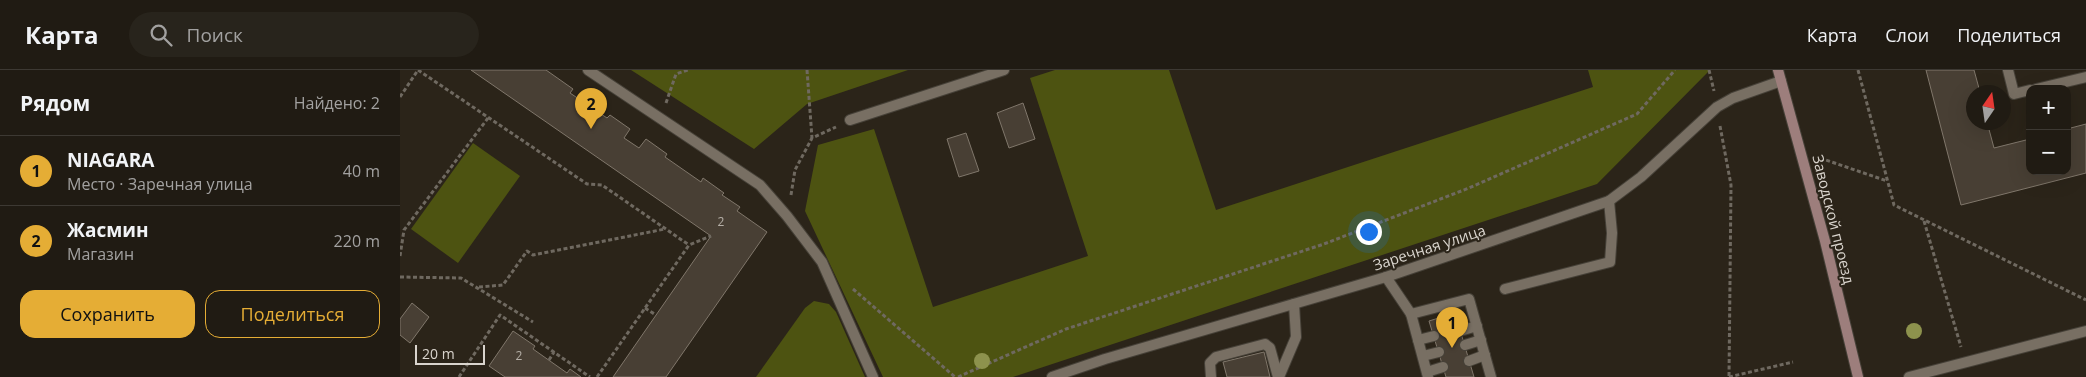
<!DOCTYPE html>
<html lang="ru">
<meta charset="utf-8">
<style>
body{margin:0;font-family:"Open Sans",sans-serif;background:#28241c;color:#f1f3f6}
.controls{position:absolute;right:15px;top:15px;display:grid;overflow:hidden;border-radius:10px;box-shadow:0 5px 20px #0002}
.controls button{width:45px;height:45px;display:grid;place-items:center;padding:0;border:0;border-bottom:1px solid #3d3933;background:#201b13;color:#f1f3f6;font:25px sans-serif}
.compass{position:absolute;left:1566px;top:15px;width:45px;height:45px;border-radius:50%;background:#201b13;box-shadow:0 5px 20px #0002;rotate:13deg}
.scale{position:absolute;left:15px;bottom:12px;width:70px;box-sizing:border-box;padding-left:5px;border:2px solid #d9d4cd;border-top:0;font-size:14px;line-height:18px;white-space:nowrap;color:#d9d4cd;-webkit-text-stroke:4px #2b2419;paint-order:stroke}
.you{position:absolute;left:968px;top:161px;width:18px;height:18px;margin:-12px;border:4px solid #fff;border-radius:50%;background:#1a73e8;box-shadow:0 0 0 8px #1a73e833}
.badge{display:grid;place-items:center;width:32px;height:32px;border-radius:50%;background:#e5ad35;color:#111;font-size:16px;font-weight:700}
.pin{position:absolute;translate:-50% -41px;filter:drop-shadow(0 1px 2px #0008)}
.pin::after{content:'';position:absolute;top:26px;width:18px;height:15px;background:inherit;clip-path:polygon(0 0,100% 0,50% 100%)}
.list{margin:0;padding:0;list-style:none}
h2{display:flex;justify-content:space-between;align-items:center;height:65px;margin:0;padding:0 20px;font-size:21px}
h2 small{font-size:16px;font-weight:400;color:#a2a1a0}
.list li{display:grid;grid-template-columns:32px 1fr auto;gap:15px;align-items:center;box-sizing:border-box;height:70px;padding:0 20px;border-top:1px solid #3d3933}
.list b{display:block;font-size:19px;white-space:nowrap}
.list p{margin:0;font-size:16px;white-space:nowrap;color:#a2a1a0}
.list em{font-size:16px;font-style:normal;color:#a2a1a0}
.actions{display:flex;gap:10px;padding:15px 20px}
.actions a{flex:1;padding:11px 0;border:1px solid #e5ad35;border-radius:15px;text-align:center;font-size:18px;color:#e5ad35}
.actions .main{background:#e5ad35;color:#111}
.icon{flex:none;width:28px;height:28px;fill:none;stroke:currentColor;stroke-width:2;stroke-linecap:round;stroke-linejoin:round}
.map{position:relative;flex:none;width:1686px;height:307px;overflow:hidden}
header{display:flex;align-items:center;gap:30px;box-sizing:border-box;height:70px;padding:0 25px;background:#201b13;border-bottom:1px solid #3d3933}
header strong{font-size:24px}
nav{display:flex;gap:28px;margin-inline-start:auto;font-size:18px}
.search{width:350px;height:45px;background:#28241c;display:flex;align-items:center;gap:12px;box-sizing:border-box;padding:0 18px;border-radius:28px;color:#a2a1a0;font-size:19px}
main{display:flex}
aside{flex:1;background:#201b13}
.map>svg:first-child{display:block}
.green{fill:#4d5311}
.building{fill:#483f34;stroke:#80776b}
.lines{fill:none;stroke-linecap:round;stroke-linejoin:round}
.service-casing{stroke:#464138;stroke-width:12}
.minor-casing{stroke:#464138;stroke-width:12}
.secondary-casing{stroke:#464138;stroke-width:12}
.path{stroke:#6f6960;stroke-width:3;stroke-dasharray:4 2.5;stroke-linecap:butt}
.service{stroke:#786f63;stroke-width:10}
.minor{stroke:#786f63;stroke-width:10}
.secondary{stroke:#9d7e7c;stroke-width:10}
.tree{fill:#8d924d}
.labels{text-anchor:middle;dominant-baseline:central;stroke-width:4;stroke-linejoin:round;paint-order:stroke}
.number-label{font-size:12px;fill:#b5afa7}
.street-label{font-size:15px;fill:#d9d4cd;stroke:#2b2419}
</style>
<header>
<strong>Карта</strong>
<div class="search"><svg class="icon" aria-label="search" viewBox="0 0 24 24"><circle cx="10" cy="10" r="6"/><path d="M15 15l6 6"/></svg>Поиск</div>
<nav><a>Карта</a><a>Слои</a><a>Поделиться</a></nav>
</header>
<main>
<aside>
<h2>Рядом<small>Найдено: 2</small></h2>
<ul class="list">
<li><span class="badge">1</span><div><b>NIAGARA</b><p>Место · Заречная улица</p></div><em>40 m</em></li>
<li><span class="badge">2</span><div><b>Жасмин</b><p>Магазин</p></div><em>220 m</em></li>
</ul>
<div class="actions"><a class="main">Сохранить</a><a>Поделиться</a></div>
</aside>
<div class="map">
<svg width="1686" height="307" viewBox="0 0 1686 307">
<rect width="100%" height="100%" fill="#2b2419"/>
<g class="green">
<path d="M 231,0 L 508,0 L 407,34 L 354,79 Z"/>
<path d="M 655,0 L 769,0 L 816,140 L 1193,17 L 1188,0 L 1310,0 L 1197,114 L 613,307 L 483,307 L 405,141 L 418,75 L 474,59 L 533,237 L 688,186 L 630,8 Z"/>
<path d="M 73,73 L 120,106 L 58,193 L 11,159 Z"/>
<path d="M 414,231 L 429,234 L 436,242 L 465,307 L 356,307 L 405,238 Z"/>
</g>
<g class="building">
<path d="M 71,0 L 146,0 L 173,19 L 170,23 L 207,48 L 210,45 L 230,59 L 224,68 L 239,78 L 246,69 L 267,84 L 265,87 L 301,112 L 303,108 L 324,123 L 322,125 L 340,137 L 337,141 L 367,162 L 266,307 L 213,307 L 311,166 Z"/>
<path d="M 1526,0 L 1574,0 L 1580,22 L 1574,22 L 1574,52 L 1587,52 L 1594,78 L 1630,69 L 1630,101 L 1667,101 L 1667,59 L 1686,54 L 1686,103 L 1561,135 Z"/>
<path d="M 623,33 L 635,69 L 609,78 L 597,43 Z"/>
<path d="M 566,63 L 579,101 L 559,107 L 547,69 Z"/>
<path d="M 12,233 L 29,247 L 10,273 L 0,265 L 0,249 Z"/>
<path d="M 1055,243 L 1074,307 L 1046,307 L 1029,251 Z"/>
<path d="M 113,261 L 135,276 L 133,279 L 167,303 L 170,299 L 181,307 L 105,307 L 89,296 Z"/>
<path d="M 864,282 L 870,307 L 827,307 L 823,292 Z"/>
</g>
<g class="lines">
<g class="service-casing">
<g id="service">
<path d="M 188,0 L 360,115 L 387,146 L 422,192 L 473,307"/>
<path d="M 1608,0 L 1614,24 L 1630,20"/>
<path d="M 1636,19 L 1686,7"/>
<path d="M 986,207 L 1011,244"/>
<path d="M 1105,219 L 1210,192 L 1212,163 L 1209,131"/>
<path d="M 1060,261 L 1077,256"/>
<path d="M 1018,270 L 1034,266"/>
<path d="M 1065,275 L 1081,270"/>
<path d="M 1023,286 L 1039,282"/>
<path d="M 1069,291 L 1085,285"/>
<path d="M 1027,302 L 1043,297"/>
<path d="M 811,307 L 810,293 L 816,287 L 865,274 L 870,278 L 878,307"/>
<path d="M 879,307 L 896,267 L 894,234"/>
<path d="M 1028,307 L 1011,244 L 1069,229 L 1091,307"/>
<path d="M 1509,307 L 1686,261"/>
</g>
</g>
<g class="minor-casing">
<g id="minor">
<path d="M 450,50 L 604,0"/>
<path d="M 652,307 L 705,289 L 986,207 L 1209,131 L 1241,107 L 1317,37 L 1333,28 L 1381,11"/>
</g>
</g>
<g class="secondary-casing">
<path id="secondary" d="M 1378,0 L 1425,171 L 1458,307"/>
</g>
<g class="path">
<path d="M 407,0 L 412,68"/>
<path d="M 1309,0 L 1314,21"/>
<path d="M 1458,0 L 1494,135 L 1686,230"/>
<path d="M 0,27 L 18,0 L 187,114 L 202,115 L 289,175"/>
<path d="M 266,33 L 276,4 L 288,0"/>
<path d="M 1320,56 L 1331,115 L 1329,307"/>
<path d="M 1420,88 L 1487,111"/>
<path d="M 391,125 L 395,100 L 412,68 L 436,57"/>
<path d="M 1524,151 L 1561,277"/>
<path d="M 0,186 L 4,160 L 88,48"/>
<path d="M 0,207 L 61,208 L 133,252"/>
<path d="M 79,217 L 103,215 L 127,181 L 133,185 L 265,159"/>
<path d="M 453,219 L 555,307"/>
<path d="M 245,238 L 256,245"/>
<path d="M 149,290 L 154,282"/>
<path d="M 59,307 L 100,245 L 190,307"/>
<path d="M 197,307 L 289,175 L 311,166"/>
<path d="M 558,307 L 666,259 L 924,174 L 1069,118 L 1237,44 L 1275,0"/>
<path d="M 1329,307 L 1393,292"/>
</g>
<use href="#service" class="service"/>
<use href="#minor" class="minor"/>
<use href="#secondary" class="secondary"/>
</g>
<g class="tree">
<circle cx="1514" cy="261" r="8"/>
<circle cx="582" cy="291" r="8"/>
</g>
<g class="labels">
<g class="number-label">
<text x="321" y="151">2</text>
<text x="119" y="285">2</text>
</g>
<g class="street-label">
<text transform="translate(1434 149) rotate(76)">Заводской проезд</text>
<text transform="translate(1029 177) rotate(-18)">Заречная улица</text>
</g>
</g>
</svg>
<div class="controls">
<button>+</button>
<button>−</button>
</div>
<svg class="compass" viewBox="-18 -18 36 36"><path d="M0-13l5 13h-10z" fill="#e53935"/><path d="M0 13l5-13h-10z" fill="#a2a1a0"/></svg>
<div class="scale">20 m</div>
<div class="you"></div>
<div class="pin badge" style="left:1052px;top:278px">1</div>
<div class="pin badge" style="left:191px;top:59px">2</div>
</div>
</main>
